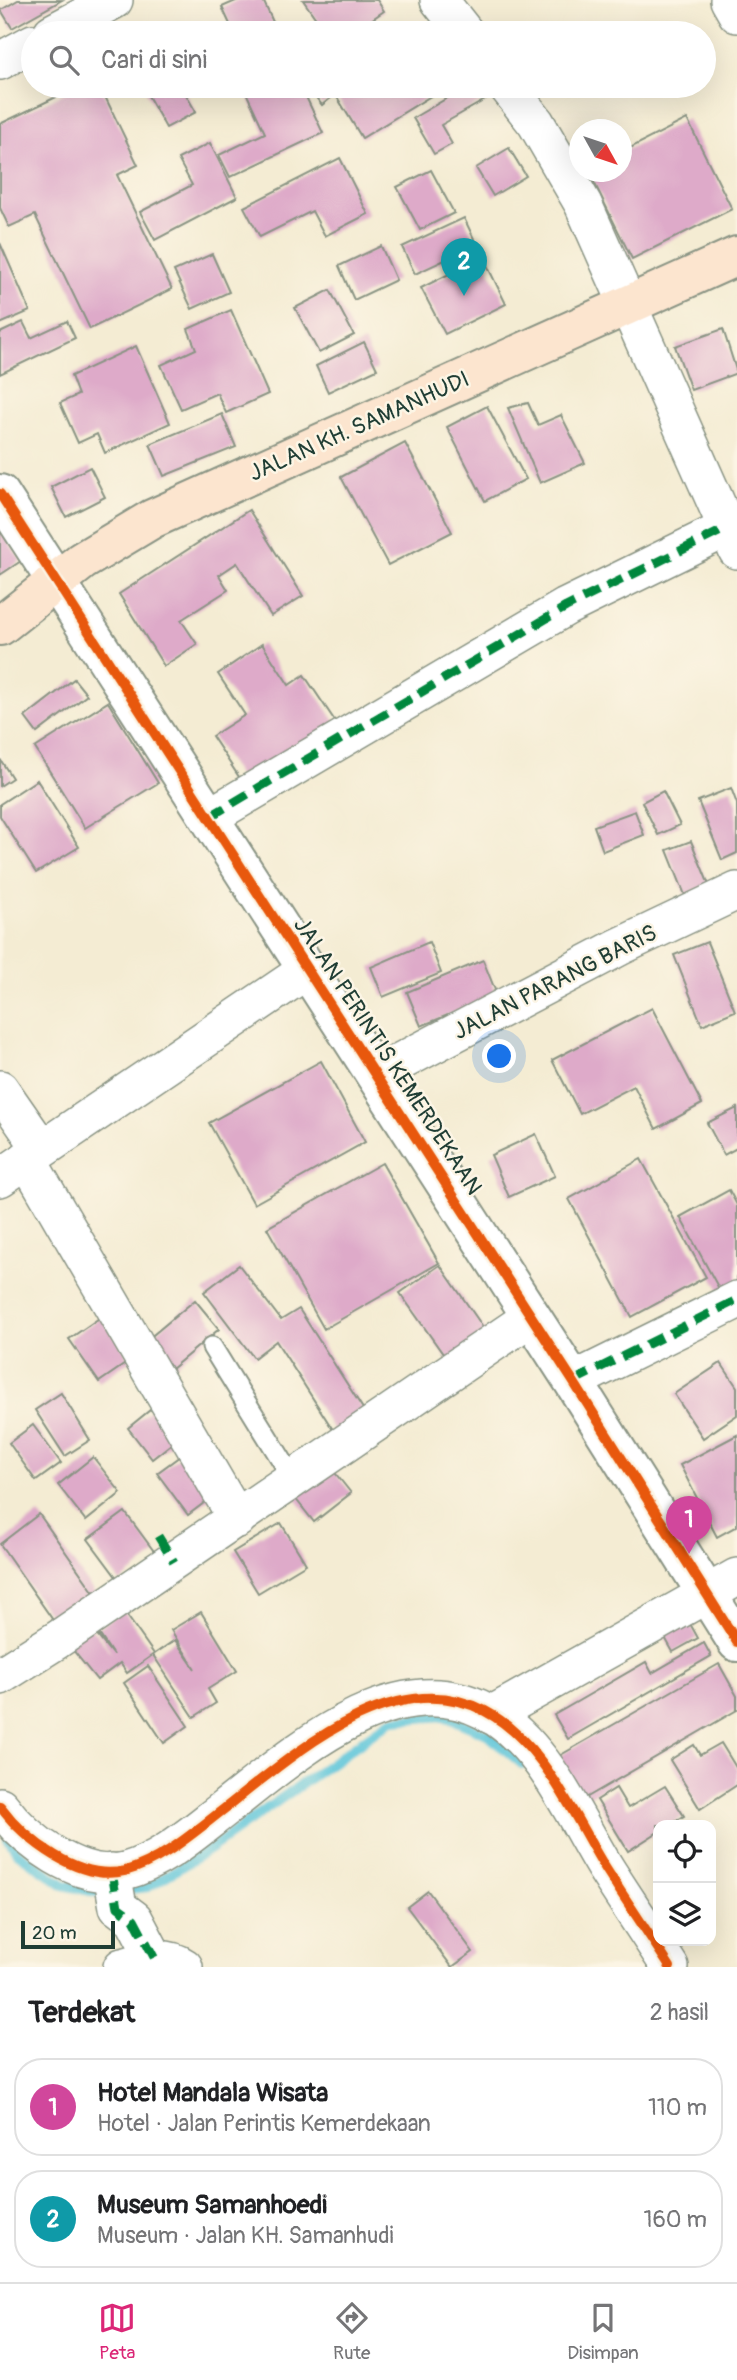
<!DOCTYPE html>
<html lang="id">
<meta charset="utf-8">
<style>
body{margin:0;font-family:Pangolin,sans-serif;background:#f6f6f6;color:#202124}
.controls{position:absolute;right:21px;bottom:21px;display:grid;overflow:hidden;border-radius:14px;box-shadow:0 7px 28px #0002}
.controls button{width:63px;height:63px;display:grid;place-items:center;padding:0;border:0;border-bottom:2px solid #e0e0e0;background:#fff;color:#202124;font:35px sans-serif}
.compass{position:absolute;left:569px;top:119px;width:63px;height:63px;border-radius:50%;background:#fff;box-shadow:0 7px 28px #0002;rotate:130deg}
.scale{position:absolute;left:21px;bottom:18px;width:94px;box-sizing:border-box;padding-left:7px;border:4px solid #1f3d34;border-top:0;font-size:19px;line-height:24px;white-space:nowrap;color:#1f3d34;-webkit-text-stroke:5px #fcf5e5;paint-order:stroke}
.you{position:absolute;left:500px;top:1057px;width:24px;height:24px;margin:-18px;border:5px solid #fff;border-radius:50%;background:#1a73e8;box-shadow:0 0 0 10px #1a73e833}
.badge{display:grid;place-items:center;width:46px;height:46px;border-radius:50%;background:#db2777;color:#fff;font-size:23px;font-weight:700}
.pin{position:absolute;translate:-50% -58px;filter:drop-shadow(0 2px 4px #0008)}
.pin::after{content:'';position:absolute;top:37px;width:24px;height:21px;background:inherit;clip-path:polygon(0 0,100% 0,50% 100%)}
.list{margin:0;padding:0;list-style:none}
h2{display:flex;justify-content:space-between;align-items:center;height:91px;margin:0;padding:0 28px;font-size:30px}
h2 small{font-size:23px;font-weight:400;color:#757577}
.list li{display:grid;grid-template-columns:46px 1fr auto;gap:21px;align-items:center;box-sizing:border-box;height:98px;margin:0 14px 14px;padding:0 14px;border:2px solid #e0e0e0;border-radius:28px}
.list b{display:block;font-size:26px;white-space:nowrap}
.list p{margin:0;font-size:23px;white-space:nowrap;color:#757577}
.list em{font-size:23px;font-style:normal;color:#757577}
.icon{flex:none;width:38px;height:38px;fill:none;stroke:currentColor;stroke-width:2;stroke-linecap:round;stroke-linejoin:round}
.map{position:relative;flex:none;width:737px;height:1967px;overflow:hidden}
.search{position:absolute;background:#fff;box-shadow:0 7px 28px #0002;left:21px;right:21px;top:21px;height:77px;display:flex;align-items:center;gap:18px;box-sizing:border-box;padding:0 24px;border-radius:38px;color:#757577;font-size:26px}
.sheet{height:315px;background:#fff}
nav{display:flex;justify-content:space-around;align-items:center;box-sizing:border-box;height:98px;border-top:2px solid #e0e0e0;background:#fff;font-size:19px;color:#757577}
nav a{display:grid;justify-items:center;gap:4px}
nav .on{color:#db2777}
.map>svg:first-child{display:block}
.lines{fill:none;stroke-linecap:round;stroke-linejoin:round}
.stream{stroke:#5ec6da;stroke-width:10}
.building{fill:#deaac9}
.service-casing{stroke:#8a9484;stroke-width:23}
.minor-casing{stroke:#8a9484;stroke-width:40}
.tertiary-casing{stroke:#8a9484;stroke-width:42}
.secondary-casing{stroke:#8a9484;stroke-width:42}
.service{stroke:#fff;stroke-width:19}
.minor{stroke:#fff;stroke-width:37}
.tertiary{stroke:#fff;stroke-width:38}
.secondary{stroke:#fce5cf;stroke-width:38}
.quiet{stroke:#00873e;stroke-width:9;stroke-dasharray:18 9;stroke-linecap:butt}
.cycleway-casing{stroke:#fcf5e5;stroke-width:15}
.cycleway{stroke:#e8590c;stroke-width:10}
.labels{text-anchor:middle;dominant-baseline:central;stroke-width:5;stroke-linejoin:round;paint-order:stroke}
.street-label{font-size:23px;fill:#1f3d34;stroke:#fcf5e5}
</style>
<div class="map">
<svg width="737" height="1967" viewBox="0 0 737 1967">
<rect width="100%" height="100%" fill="#fcf5e5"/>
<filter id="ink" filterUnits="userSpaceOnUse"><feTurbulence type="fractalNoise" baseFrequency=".0143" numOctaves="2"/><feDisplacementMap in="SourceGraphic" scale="14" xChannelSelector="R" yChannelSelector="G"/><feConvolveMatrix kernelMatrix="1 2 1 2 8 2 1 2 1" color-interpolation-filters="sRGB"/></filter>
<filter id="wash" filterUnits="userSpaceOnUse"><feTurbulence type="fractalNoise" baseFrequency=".00686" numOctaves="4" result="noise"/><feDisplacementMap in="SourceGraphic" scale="28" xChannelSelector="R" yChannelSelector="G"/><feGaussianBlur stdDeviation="1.57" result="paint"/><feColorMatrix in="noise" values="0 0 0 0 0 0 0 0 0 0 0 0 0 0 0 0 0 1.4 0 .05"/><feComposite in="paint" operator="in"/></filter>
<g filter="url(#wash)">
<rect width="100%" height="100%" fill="#f4ecd3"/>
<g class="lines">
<path class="stream" d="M 8,1839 L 17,1852 L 64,1885 L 95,1892 L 148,1887 L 210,1849 L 392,1720 L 444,1716 L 487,1734 L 522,1764"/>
</g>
<g id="blocks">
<g class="building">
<path d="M 18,0 L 62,0 L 12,28 L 1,10 Z"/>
<path d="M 238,0 L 263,0 L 278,33 L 234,33 L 222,7 Z"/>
<path d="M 303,0 L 377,0 L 384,11 L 352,33 L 326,33 Z"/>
<path d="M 79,86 L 100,86 L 138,165 L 117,175 L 172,289 L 90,329 L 35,215 L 9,227 L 0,208 L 0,124 Z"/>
<path d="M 156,86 L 181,86 L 196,112 L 166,128 L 146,92 Z"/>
<path d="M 243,86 L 301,86 L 323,133 L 230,177 L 219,155 L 265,133 Z"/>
<path d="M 315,86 L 331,86 L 337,93 L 322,105 L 310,90 Z"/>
<path d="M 356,86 L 447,86 L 362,138 L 337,97 Z"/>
<path d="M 468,86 L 486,86 L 492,96 L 441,125 L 452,144 L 434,154 L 413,118 Z"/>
<path d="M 687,119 L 732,209 L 632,259 L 589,172 L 622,172 L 622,152 Z"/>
<path d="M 210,143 L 237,197 L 155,240 L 140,212 L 192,185 L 178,159 Z"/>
<path d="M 509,148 L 526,176 L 493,196 L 476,168 Z"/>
<path d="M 340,158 L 368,214 L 325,236 L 312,211 L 260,237 L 244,207 Z"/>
<path d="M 431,170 L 454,213 L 420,230 L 397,187 Z"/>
<path d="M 464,218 L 477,245 L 415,274 L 402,247 Z"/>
<path d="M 0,243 L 30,311 L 0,324 Z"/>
<path d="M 381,246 L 396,280 L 354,300 L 339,266 Z"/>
<path d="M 212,254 L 229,292 L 192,309 L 174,271 Z"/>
<path d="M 483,257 L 506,304 L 445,334 L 421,288 Z"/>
<path d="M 330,290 L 354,335 L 319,353 L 295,308 Z"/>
<path d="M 231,310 L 268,394 L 226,413 L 217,393 L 181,409 L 161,365 L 196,349 L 188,329 Z"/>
<path d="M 67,321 L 75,338 L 0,374 L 0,333 L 23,322 L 31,338 Z"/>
<path d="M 723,329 L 737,373 L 691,390 L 675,346 Z"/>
<path d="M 364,342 L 377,369 L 328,392 L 316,366 Z"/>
<path d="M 136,346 L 170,423 L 105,453 L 97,434 L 78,443 L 60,403 L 78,395 L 71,376 Z"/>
<path d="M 528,403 L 538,425 L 561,415 L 585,463 L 540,483 L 508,408 Z"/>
<path d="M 487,406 L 526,479 L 485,501 L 447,427 Z"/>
<path d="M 222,414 L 236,447 L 164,476 L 150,444 Z"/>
<path d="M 405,443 L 452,532 L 388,565 L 341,477 Z"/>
<path d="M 90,467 L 105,497 L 66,517 L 51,487 Z"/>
<path d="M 249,510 L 303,596 L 271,616 L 237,563 L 219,575 L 228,590 L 181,620 L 197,644 L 164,666 L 119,594 Z"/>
<path d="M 0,529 L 21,561 L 0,575 Z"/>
<path d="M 262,644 L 289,685 L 304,675 L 337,724 L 245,786 L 212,736 L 245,715 L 218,674 Z"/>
<path d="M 74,679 L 87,695 L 37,733 L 25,717 Z"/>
<path d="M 108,702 L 158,783 L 85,828 L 35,748 Z"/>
<path d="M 0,759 L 12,778 L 0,786 Z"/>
<path d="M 37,780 L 79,847 L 36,873 L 0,816 L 0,804 Z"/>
<path d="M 731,788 L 737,804 L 737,853 L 722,860 L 698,801 Z"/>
<path d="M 663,791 L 680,825 L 658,835 L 642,802 Z"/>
<path d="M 635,811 L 644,835 L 603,851 L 594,826 Z"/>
<path d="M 691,841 L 709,885 L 685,895 L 667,850 Z"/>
<path d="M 429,942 L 441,973 L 383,997 L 371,967 Z"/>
<path d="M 707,942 L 735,1011 L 702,1025 L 674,955 Z"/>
<path d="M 483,960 L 497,995 L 421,1026 L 407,992 Z"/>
<path d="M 652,1008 L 702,1104 L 656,1129 L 634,1086 L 580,1114 L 552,1060 Z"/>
<path d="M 321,1061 L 365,1142 L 254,1204 L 209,1123 Z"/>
<path d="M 737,1108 L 737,1148 L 724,1155 L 707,1123 Z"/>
<path d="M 536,1134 L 555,1176 L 509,1197 L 491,1155 Z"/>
<path d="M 641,1159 L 706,1277 L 632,1317 L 569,1199 Z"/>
<path d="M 382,1163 L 439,1263 L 324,1329 L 267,1228 Z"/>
<path d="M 729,1190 L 737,1205 L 737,1291 L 724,1298 L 680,1217 Z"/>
<path d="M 239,1265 L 281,1320 L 299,1309 L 367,1415 L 337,1436 L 276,1341 L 254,1358 L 204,1292 Z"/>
<path d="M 440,1265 L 492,1340 L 453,1368 L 400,1293 Z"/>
<path d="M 195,1300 L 219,1329 L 171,1369 L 147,1340 Z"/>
<path d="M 101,1317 L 131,1360 L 99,1382 L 69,1339 Z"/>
<path d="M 721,1363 L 737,1387 L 737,1415 L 703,1438 L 674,1394 Z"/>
<path d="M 61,1393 L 90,1440 L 65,1456 L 35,1410 Z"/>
<path d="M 155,1406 L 180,1437 L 152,1459 L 128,1428 Z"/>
<path d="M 33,1425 L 61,1463 L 36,1481 L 9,1443 Z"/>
<path d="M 737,1435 L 737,1526 L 717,1537 L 680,1465 Z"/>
<path d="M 187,1451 L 217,1493 L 188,1515 L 157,1473 Z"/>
<path d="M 93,1457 L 121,1493 L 86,1521 L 58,1485 Z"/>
<path d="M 328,1464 L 351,1493 L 314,1522 L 291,1493 Z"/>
<path d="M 125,1512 L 156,1554 L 120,1582 L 88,1539 Z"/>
<path d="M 39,1514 L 95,1594 L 55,1623 L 0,1544 Z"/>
<path d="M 281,1523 L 306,1564 L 258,1593 L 233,1552 Z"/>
<path d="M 123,1610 L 154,1654 L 127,1673 L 120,1663 L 97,1680 L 65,1640 L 87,1623 L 113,1655 L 96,1629 Z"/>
<path d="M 683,1611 L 698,1638 L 673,1652 L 658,1625 Z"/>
<path d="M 201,1612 L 237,1671 L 208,1689 L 216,1703 L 194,1717 L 153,1655 L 175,1640 L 195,1669 L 171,1630 Z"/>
<path d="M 704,1643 L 711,1656 L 568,1739 L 554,1715 L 646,1662 L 652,1673 Z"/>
<path d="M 719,1664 L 737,1696 L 737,1710 L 584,1799 L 559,1756 Z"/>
<path d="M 148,1666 L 188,1726 L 164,1743 L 124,1683 Z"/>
<path d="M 721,1743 L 737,1769 L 737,1785 L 700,1809 L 670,1760 L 694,1745 L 700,1755 Z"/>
<path d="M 665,1786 L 684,1816 L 669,1825 L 658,1825 L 658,1832 L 628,1851 L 597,1800 L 616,1788 L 628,1808 Z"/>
<path d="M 428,1891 L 473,1952 L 452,1967 L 407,1907 Z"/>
</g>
</g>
</g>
<g filter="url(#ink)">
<use href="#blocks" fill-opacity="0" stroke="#8a9484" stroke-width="2"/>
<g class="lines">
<g class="service-casing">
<path id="service" d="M 212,1347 L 294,1480"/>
</g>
<g class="minor-casing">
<g id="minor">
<path d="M 439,0 L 465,33"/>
<path d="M 729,0 L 737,14"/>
<path d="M 52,33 L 114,0"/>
<path d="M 0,61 L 33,43"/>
<path d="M 507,86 L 536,123 L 583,204 L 737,550"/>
<path d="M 209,817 L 566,607 L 727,528"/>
<path d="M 375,1075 L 619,947 L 737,891"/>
<path d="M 0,1089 L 41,1148"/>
<path d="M 27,1159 L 237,1519"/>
<path d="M 0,1178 L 307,970"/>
<path d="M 573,1381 L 737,1300"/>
<path d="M 0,1676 L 57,1640 L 531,1317"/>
<path d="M 491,1715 L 737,1577"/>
<path d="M 0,1806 C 25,1840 79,1882 125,1871 C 162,1861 194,1832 224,1809 C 292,1756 394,1663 485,1711 C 544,1742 573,1816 606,1869 C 627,1902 649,1934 670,1967"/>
<path d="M 112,1872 L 118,1907 L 134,1919 L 155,1959"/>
<path d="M 122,1967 C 143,1962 164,1953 184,1967"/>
</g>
</g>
<g class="tertiary-casing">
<path id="tertiary" d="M 0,494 L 573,1381 L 737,1642"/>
</g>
<g class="secondary-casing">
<path id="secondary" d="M 0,626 L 82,561 L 152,519 L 737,256"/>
</g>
<use href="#service" class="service"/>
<use href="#minor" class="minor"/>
<use href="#tertiary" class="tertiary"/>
<use href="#secondary" class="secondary"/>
<g class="quiet">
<path d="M 209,817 L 566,607 L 727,528"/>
<path d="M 573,1381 L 737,1300"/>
<path d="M 158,1536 L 174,1562"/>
<path d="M 112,1872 L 118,1907 L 134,1919 L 155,1959"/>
</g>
<g class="cycleway-casing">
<g id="cycleway">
<path d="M 0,494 L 573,1381 L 737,1642"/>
<path d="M 0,1806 C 25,1840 79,1882 125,1871 C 162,1861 194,1832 224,1809 C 292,1756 394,1663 485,1711 C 544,1742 573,1816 606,1869 C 627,1902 649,1934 670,1967"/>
</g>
</g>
<use href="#cycleway" class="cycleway"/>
</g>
</g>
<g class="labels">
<g class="street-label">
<text transform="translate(359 426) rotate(-24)">JALAN KH. SAMANHUDI</text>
<text transform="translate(555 982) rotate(-27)">JALAN PARANG BARIS</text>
<text transform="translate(388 1056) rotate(57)">JALAN PERINTIS KEMERDEKAAN</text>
</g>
</g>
</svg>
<div class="controls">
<button><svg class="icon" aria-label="locate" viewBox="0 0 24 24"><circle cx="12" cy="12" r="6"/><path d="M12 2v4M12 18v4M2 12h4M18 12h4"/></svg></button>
<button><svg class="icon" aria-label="layers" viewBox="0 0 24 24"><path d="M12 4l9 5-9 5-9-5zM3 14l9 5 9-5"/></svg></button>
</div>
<svg class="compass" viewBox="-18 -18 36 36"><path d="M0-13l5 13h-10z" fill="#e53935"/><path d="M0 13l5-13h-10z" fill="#757577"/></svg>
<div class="scale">20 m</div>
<div class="you"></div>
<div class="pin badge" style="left:689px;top:1554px;background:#d1479c">1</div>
<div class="pin badge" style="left:464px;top:296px;background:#0f9aa8">2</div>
<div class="search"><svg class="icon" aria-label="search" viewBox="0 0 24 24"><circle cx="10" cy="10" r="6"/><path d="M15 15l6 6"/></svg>Cari di sini</div>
</div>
<section class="sheet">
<h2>Terdekat<small>2 hasil</small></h2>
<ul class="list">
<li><span class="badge" style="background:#d1479c">1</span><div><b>Hotel Mandala Wisata</b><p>Hotel · Jalan Perintis Kemerdekaan</p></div><em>110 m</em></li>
<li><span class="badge" style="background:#0f9aa8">2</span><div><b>Museum Samanhoedi</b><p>Museum · Jalan KH. Samanhudi</p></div><em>160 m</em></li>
</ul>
</section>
<nav>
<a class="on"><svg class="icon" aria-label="map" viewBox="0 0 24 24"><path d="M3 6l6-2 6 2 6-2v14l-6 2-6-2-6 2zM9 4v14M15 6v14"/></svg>Peta</a>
<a><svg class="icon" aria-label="directions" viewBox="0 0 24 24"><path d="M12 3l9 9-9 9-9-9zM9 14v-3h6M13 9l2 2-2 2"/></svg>Rute</a>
<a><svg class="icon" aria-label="saved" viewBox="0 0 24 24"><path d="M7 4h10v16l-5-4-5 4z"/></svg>Disimpan</a>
</nav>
